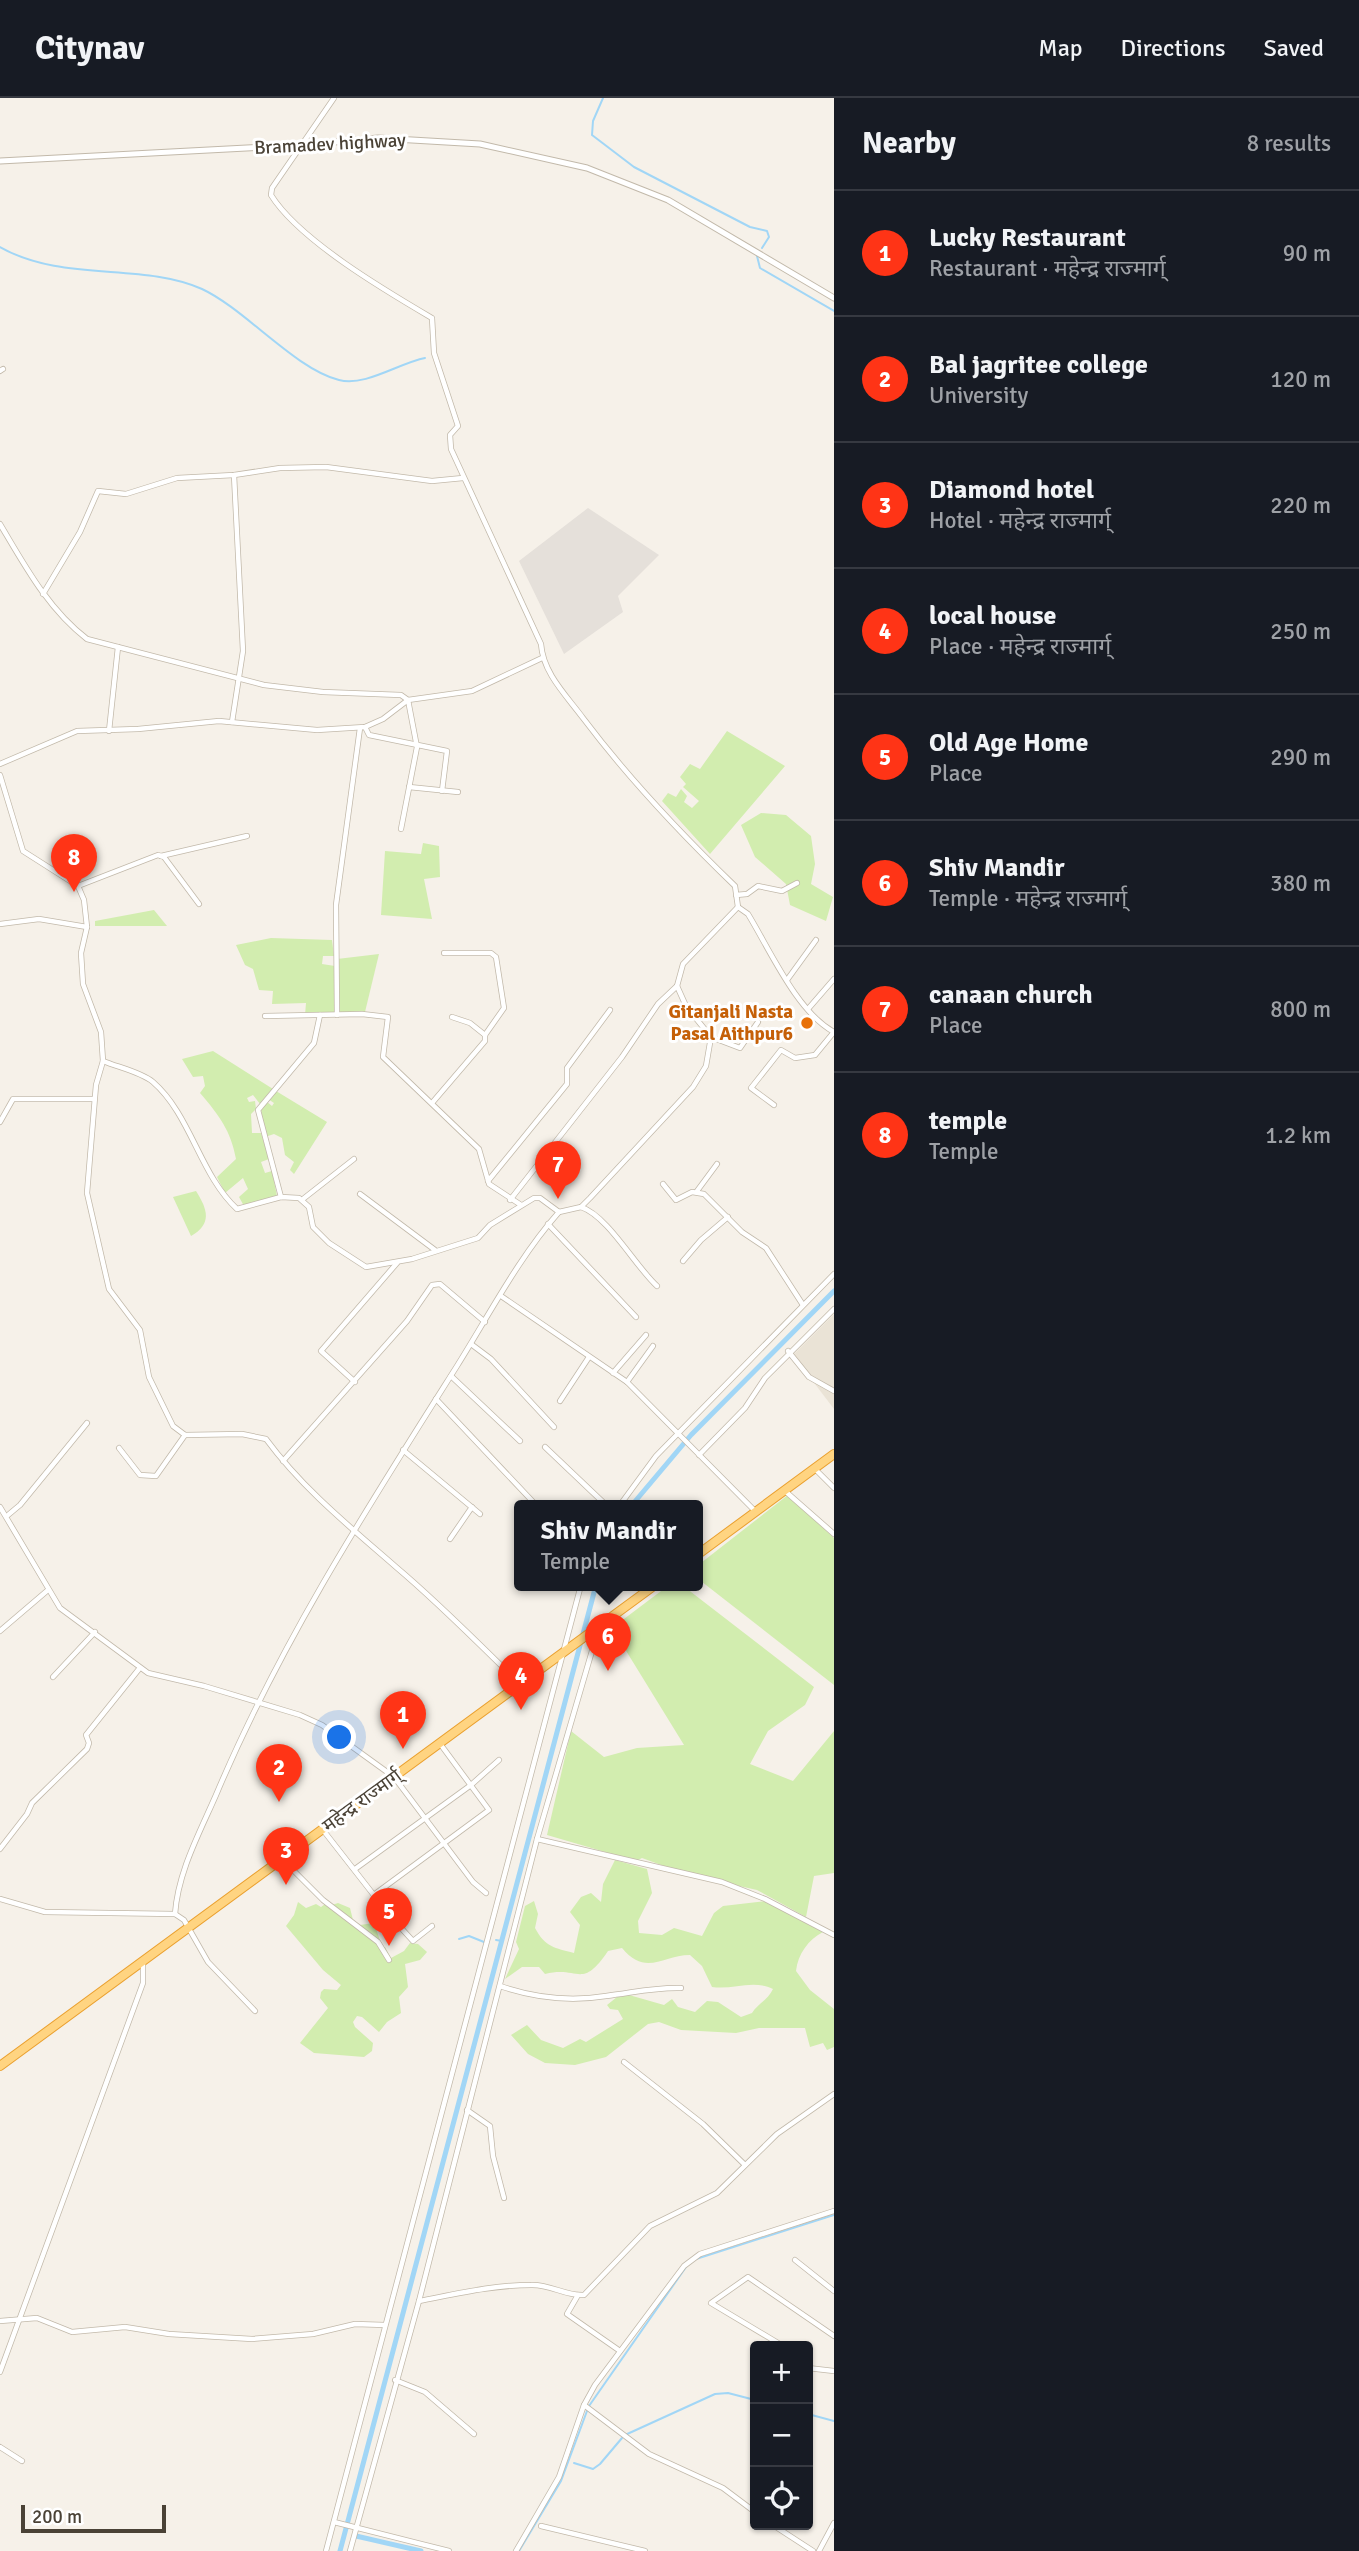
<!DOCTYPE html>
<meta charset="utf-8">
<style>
body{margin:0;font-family:Signika,"Noto Sans Devanagari",sans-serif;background:#20242c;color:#f1f3f6}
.controls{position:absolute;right:21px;bottom:21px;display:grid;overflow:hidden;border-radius:7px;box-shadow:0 2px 5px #0004}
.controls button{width:63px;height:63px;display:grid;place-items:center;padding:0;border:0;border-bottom:2px solid #363941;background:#171b24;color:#f1f3f6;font:35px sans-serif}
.scale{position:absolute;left:21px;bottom:18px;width:145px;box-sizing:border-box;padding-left:7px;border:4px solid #4a4236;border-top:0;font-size:19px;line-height:24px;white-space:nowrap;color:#4a4236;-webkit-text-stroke:5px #fff;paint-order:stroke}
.you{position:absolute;left:340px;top:1640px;width:24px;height:24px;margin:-18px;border:5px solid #fff;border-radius:50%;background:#1a73e8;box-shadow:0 0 0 10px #1a73e833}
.badge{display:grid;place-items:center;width:46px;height:46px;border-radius:50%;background:#ff3416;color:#fff;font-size:23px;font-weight:700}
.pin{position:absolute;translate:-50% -58px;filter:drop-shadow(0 2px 4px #0008)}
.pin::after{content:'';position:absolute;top:37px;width:24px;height:21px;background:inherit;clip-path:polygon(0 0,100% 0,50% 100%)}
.popup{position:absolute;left:514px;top:1402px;width:189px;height:91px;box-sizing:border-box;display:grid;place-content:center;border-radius:7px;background:#171b24;filter:drop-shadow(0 2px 5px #0005);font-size:23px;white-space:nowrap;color:#9ea1a6}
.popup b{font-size:26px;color:#f1f3f6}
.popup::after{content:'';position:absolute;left:50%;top:100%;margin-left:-14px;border:14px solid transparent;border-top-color:#171b24}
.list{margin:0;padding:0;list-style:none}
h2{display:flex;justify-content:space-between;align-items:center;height:91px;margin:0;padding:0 28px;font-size:30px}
h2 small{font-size:23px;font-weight:400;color:#9ea1a6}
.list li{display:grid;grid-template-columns:46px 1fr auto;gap:21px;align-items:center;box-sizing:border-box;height:126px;padding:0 28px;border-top:2px solid #363941}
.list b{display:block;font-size:26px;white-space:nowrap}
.list p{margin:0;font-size:23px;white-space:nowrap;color:#9ea1a6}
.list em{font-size:23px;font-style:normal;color:#9ea1a6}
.icon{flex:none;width:38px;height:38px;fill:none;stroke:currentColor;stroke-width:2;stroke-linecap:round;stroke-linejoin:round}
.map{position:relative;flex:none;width:834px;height:2453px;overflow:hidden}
header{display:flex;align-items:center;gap:42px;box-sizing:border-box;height:98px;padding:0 35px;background:#171b24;border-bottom:2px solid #363941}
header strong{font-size:33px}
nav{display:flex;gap:38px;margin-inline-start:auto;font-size:24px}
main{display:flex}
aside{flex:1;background:#171b24}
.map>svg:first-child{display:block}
.residential{fill:#eae3d6}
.industrial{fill:#e5e0da}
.green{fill:#d2edaf}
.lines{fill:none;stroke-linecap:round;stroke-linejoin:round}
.stream{stroke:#a1d6f6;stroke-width:2}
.canal{stroke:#a1d6f6;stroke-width:5}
.minor-casing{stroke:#c2b9aa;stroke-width:6}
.tertiary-casing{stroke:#c2b9aa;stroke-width:7}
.trunk-casing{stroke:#eaa02f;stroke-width:10}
.minor{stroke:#fff;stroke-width:4.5}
.tertiary{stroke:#fff;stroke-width:5}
.trunk{stroke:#ffd481;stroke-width:8}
.food-dot{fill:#e8710a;stroke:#fff;stroke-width:2.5}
.labels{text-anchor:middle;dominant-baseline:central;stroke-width:6;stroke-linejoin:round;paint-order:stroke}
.street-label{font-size:19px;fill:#4a4236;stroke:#fff}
.food-label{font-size:19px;font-weight:bold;fill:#c56008;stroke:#fff;text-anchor:end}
</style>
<header>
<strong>Citynav</strong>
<nav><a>Map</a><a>Directions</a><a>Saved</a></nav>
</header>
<main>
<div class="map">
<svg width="834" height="2453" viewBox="0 0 834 2453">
<rect width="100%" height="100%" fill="#f6f1e9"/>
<path class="residential" d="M 834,1216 L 834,1311 L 793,1257 Z"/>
<path class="industrial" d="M 588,410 L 659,457 L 618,498 L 623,514 L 564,556 L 519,463 Z"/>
<g class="green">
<path d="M 727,633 L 785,668 L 710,756 L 662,703 L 668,695 L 676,699 L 681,691 L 687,698 L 684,704 L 692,710 L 699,703 L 683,689 L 686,686 L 680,679 L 690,666 L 700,671 Z"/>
<path d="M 761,715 L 786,717 L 811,738 L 815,766 L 811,786 L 833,799 L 826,823 L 790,807 L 786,786 L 755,759 L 741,727 Z"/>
<path d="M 423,745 L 439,748 L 440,779 L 424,781 L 432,821 L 381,817 L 385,753 L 421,756 Z"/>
<path d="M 154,812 L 167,828 L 95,828 L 95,823 Z"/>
<path d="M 271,840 L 332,842 L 334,858 L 323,858 L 322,866 L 335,868 L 336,916 L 305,917 L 306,905 L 272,906 L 273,893 L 259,892 L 253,871 L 245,867 L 236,847 Z"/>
<path d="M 379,856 L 365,914 L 337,916 L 337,861 Z"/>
<path d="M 213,953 L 273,991 L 260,1006 L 253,997 L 247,1000 L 249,1004 L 255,1003 L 256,1011 L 251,1016 L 252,1035 L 261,1035 L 269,1061 L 261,1064 L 265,1075 L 272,1073 L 277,1098 L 244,1108 L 239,1099 L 248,1091 L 243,1080 L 225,1095 L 217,1079 L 236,1061 C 231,1033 219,1017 200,995 L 205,988 L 203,978 L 193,979 L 182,961 Z"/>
<path d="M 276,993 L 327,1024 L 294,1076 L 290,1072 L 294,1064 L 285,1057 L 282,1040 L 274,1036 L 265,1039 L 261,1011 L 266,1003 L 272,1008 L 274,1005 L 268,1001 Z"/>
<path d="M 196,1093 C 208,1112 212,1126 191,1138 L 173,1099 Z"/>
<path d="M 788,1397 L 834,1440 L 834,1587 L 697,1480 L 697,1468 Z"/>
<path d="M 669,1487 L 682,1487 L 814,1589 L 805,1607 L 768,1633 L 750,1666 L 793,1683 L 834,1633 L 834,1775 L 814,1778 L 806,1819 L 757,1792 L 686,1776 L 642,1760 L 636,1763 L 547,1737 L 571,1633 L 604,1659 L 637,1650 L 684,1647 L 612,1530 Z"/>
<path d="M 615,1762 L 647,1771 L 652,1795 L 638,1823 L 639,1835 L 662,1837 L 674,1830 L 702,1838 L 714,1815 L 723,1808 L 766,1803 L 823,1834 C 808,1842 798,1856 796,1873 L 810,1892 L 834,1911 L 834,1949 L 827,1952 L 823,1945 L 810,1949 L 805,1930 L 759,1930 L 736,1935 L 681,1932 L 659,1924 L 648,1926 L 606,1959 L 575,1967 L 545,1965 L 528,1956 L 511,1937 L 527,1927 L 541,1942 L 563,1950 L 580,1941 L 586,1944 L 623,1921 L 618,1912 L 610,1911 L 607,1907 L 622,1895 L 664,1907 L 672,1901 L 678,1909 L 695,1914 L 707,1903 L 718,1904 L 741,1919 L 752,1915 C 758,1905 768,1902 773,1891 C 752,1881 734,1892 712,1889 L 702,1868 L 690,1857 C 663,1857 646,1879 622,1850 L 608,1853 C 581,1893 579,1867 545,1876 L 539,1869 L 522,1869 L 505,1881 L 519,1851 L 516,1844 L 525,1808 L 534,1803 L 538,1816 L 535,1830 C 545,1849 555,1850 574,1855 L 580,1827 L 570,1814 L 581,1799 L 591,1795 L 601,1804 L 603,1786 Z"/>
<path d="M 298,1804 L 306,1810 L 316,1806 L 321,1809 L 328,1804 L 332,1807 L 338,1805 L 350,1810 L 353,1822 L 360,1827 L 374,1825 L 383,1851 L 385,1849 L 391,1860 L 404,1853 L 410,1845 L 418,1846 L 427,1854 L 420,1862 L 405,1866 L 408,1889 L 399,1899 L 401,1915 L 387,1924 L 379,1934 L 362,1919 L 357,1918 L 353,1924 L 355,1929 L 373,1945 L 372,1953 L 364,1959 L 314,1955 L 300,1945 L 328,1910 L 320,1900 L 321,1894 L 324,1891 L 337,1892 L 341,1887 L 323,1872 L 286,1828 L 294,1817 Z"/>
</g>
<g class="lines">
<g class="stream">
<path d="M 603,0 L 593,23 L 592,37 L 634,69 L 750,129 L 767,133 L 769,139 L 762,150"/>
<path d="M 0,149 C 63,185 142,164 202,191 C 245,211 295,271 339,282 C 365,289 399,265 425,260"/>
<path d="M 757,158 L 760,170 L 834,213"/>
<path d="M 459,1841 L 469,1838 L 484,1844"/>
<path d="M 496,1842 L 502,1843"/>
<path d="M 696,2161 L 834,2117"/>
<path d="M 589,2308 L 686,2169"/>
<path d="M 808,2316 L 834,2323"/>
<path d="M 625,2337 L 715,2296 L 728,2295 L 755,2302"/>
<path d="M 574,2365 L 593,2371 L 600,2366 L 622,2340"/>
<path d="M 519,2453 L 561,2383 L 587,2313"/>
</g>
<g class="canal">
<path d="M 632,1407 L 691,1337 L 834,1193"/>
<path d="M 356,2438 L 421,2453"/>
<path d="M 340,2453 L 596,1487"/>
</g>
<g class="minor-casing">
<g id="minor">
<path d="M 334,0 L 272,90 L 271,97 C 299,142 386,193 432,220 L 434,255 L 458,328 L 450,337 L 451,351 L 541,546 C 543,575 566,597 583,620 C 629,681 680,735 735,788 L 738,809 L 748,816 C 770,852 797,914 834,934 L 815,957 L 795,960 L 781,952 L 751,990 L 774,1007"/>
<path d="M 0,273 L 3,271"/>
<path d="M 0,426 C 25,468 48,511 87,541 L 264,587 L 323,594 L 401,597 L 408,602 L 417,649 L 401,731"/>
<path d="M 43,496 L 80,434 L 98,393 L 126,396 L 177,380 L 234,377 L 280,370 L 326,369 L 432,383 L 463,380"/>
<path d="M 232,624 L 243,553 L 234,377"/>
<path d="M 365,629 L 369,637 L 447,653 L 442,693"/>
<path d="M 109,633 L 118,549"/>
<path d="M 0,666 L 77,633 L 138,631 L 219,623 L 317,632 L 365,629 L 383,621 L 408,602 L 472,593 L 542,560"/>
<path d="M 0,677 L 23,753 L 78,788 L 84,802 L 87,829 L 81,855 L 83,886 L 101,934 L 103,963 L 96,987 L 87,1095 L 109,1191 L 140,1232 L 149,1279 L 173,1328 L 185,1337 L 242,1336 L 266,1341 C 303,1391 349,1428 396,1469 C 440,1506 480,1547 521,1587"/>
<path d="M 409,689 L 458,694"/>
<path d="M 161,758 L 247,738"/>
<path d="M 78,788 L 158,757 L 164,759 L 199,806"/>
<path d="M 736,797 L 747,796 L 758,788 L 782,793 L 797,785"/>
<path d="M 0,826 L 39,821 L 87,829"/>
<path d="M 444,855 L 491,855 L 496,859 L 504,910 L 485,937"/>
<path d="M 787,882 L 816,842"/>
<path d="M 808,911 L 834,881"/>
<path d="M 337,917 L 336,807 L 360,630"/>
<path d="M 265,918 L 362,916 L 388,919 L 383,959 L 479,1051 L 489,1086 L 521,1107"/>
<path d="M 711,939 L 740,950 L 758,924"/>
<path d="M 103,963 C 117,969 141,974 153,984 C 191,1017 200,1077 237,1111 L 281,1099 L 299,1100 L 309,1109 L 313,1129 L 329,1145 L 366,1169 L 412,1161 L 478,1140 L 490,1127 L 534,1100 L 540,1100 L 559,1114 L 581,1109 L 590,1100 L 693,989 L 706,968 L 711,939 L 686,908 L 677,888 L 683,866 L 738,809"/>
<path d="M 432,1005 L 485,943 L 485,937 L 470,925 L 452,919"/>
<path d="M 0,1024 L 13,1001 L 94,1001"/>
<path d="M 488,1083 L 567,986 L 567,970 L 610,912"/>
<path d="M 663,1086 L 676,1102 L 692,1094 L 704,1096 L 742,1134 L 766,1150 L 803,1207"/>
<path d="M 697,1093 L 717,1066"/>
<path d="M 360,1096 L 435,1152"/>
<path d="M 281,1099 L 258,1012 L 314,945 L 320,917"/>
<path d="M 303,1101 L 354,1061"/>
<path d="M 510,1102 L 622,959 L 658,906 L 677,888"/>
<path d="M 581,1109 C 608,1118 635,1168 657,1188"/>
<path d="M 548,1126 L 636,1219"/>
<path d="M 683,1163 L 701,1142 L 728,1119"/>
<path d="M 501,1198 L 627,1284 L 756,1414"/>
<path d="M 471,1246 L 491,1261 L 554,1329"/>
<path d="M 788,1253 L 809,1279 L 834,1293"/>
<path d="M 613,1275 L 646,1237"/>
<path d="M 451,1278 L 520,1343"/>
<path d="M 355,1284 L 321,1253 L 397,1165"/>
<path d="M 627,1284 L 653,1248"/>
<path d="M 436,1301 L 536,1407"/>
<path d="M 560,1303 L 589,1259"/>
<path d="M 545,1349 L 606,1407"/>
<path d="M 119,1350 L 140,1377 L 156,1378 L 185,1337"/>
<path d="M 403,1352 L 480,1416"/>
<path d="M 699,1357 L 745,1310 L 765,1280 L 834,1211"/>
<path d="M 283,1363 L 407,1223 L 432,1187 L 440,1186 L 485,1224"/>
<path d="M 815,1371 L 834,1390"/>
<path d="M 785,1393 L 834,1436"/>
<path d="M 620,1407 L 656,1358 L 834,1176"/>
<path d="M 0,1409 L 60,1510 L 148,1575 L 204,1588 L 300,1617 L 322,1627 L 394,1679 L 473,1784 L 486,1795"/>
<path d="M 8,1417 L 20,1407 L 87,1325"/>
<path d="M 450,1441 L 472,1409"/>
<path d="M 0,1533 L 48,1492"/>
<path d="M 53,1579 L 95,1534"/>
<path d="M 323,1732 L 391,1819 L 413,1843 L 432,1828"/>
<path d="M 537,1741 L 722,1784 L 765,1801 L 834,1837"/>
<path d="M 0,1751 L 27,1716 L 32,1705 L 87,1651 L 89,1645 L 86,1637 L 139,1571"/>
<path d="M 283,1762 L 323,1802 L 378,1844 L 389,1862"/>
<path d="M 355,1771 L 471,1687 L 499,1662"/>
<path d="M 375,1796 L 489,1712 L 441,1647"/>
<path d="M 0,1801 L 45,1814 L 175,1816 L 184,1822 L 208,1864 L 255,1913"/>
<path d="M 175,1816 C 178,1774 199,1736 216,1697 C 280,1545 369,1407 457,1268 C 489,1217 519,1159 559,1114"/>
<path d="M 500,1888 C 535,1900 569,1904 606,1898 C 632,1895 654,1889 681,1890"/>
<path d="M 624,1964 L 703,2026 L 745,2067"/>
<path d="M 467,2012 L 490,2028 L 493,2058 L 504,2100"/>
<path d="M 795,2162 L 834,2193"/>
<path d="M 578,2197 L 567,2216 L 620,2253"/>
<path d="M 419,2203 C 456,2196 493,2187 531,2187 C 550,2186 565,2198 584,2197 L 650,2128 L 717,2095 L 777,2036 L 834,1996"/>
<path d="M 0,2223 L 37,2220 L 72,2234 L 125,2229 L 169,2236 L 252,2241 L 313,2236 L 355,2226 L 385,2227"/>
<path d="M 783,2248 L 711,2205 L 748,2179 L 834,2238"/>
<path d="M 808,2270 L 834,2273"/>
<path d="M 0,2274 L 143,1885 L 143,1863"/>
<path d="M 395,2282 L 425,2294 L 474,2336"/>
<path d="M 584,2307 L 649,2356 L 723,2390 L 755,2414"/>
<path d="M 0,2349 L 22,2363"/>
<path d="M 334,2424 L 449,2453"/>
<path d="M 773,2427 L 813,2453"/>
<path d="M 541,2428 L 645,2453"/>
<path d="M 326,2453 L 581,1487"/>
<path d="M 350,2453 L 419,2203 L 537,1741 L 599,1529"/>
<path d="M 516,2453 L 559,2379 L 584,2307 L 595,2287 L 684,2168 L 700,2156 L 834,2113"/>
<path d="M 819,2453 L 834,2425"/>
</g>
</g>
<g class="tertiary-casing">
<path id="tertiary" d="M 0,63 L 302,47 L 378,40 L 480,46 L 587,70 L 668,102 L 834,200"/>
</g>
<g class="trunk-casing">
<g id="trunk">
<path d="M 697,1457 L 834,1356"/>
<path d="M 0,1968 L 655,1487"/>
</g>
</g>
<use href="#minor" class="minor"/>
<use href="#tertiary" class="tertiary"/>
<use href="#trunk" class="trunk"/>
</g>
<circle class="food-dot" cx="807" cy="925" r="7"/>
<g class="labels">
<g class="street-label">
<text transform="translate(330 46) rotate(-3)">Bramadev highway</text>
<text transform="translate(362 1703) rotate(-36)">महेन्द्र राज्मार्ग्</text>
</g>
<g class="food-label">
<text x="793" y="914">Gitanjali Nasta<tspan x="793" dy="22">Pasal Aithpur6</tspan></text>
</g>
</g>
</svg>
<div class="controls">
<button>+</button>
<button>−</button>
<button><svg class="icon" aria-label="locate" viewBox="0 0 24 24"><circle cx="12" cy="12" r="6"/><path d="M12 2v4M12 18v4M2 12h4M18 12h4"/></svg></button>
</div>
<div class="scale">200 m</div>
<div class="you"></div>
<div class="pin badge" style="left:403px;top:1651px">1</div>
<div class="pin badge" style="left:279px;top:1704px">2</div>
<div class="pin badge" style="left:286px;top:1787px">3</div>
<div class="pin badge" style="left:521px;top:1612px">4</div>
<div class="pin badge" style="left:389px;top:1848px">5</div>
<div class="pin badge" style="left:608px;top:1573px">6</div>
<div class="popup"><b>Shiv Mandir</b>Temple</div>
<div class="pin badge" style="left:558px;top:1101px">7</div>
<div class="pin badge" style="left:74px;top:794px">8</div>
</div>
<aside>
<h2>Nearby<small>8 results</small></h2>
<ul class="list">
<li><span class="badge">1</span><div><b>Lucky Restaurant</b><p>Restaurant · महेन्द्र राज्मार्ग्</p></div><em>90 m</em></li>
<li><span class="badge">2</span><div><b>Bal jagritee college</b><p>University</p></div><em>120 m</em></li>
<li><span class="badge">3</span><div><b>Diamond hotel</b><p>Hotel · महेन्द्र राज्मार्ग्</p></div><em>220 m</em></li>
<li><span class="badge">4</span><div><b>local house</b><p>Place · महेन्द्र राज्मार्ग्</p></div><em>250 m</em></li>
<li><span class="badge">5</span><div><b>Old Age Home</b><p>Place</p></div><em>290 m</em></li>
<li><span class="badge">6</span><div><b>Shiv Mandir</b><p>Temple · महेन्द्र राज्मार्ग्</p></div><em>380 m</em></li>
<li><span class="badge">7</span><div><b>canaan church</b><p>Place</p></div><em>800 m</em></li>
<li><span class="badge">8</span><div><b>temple</b><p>Temple</p></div><em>1.2 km</em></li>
</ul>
</aside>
</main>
